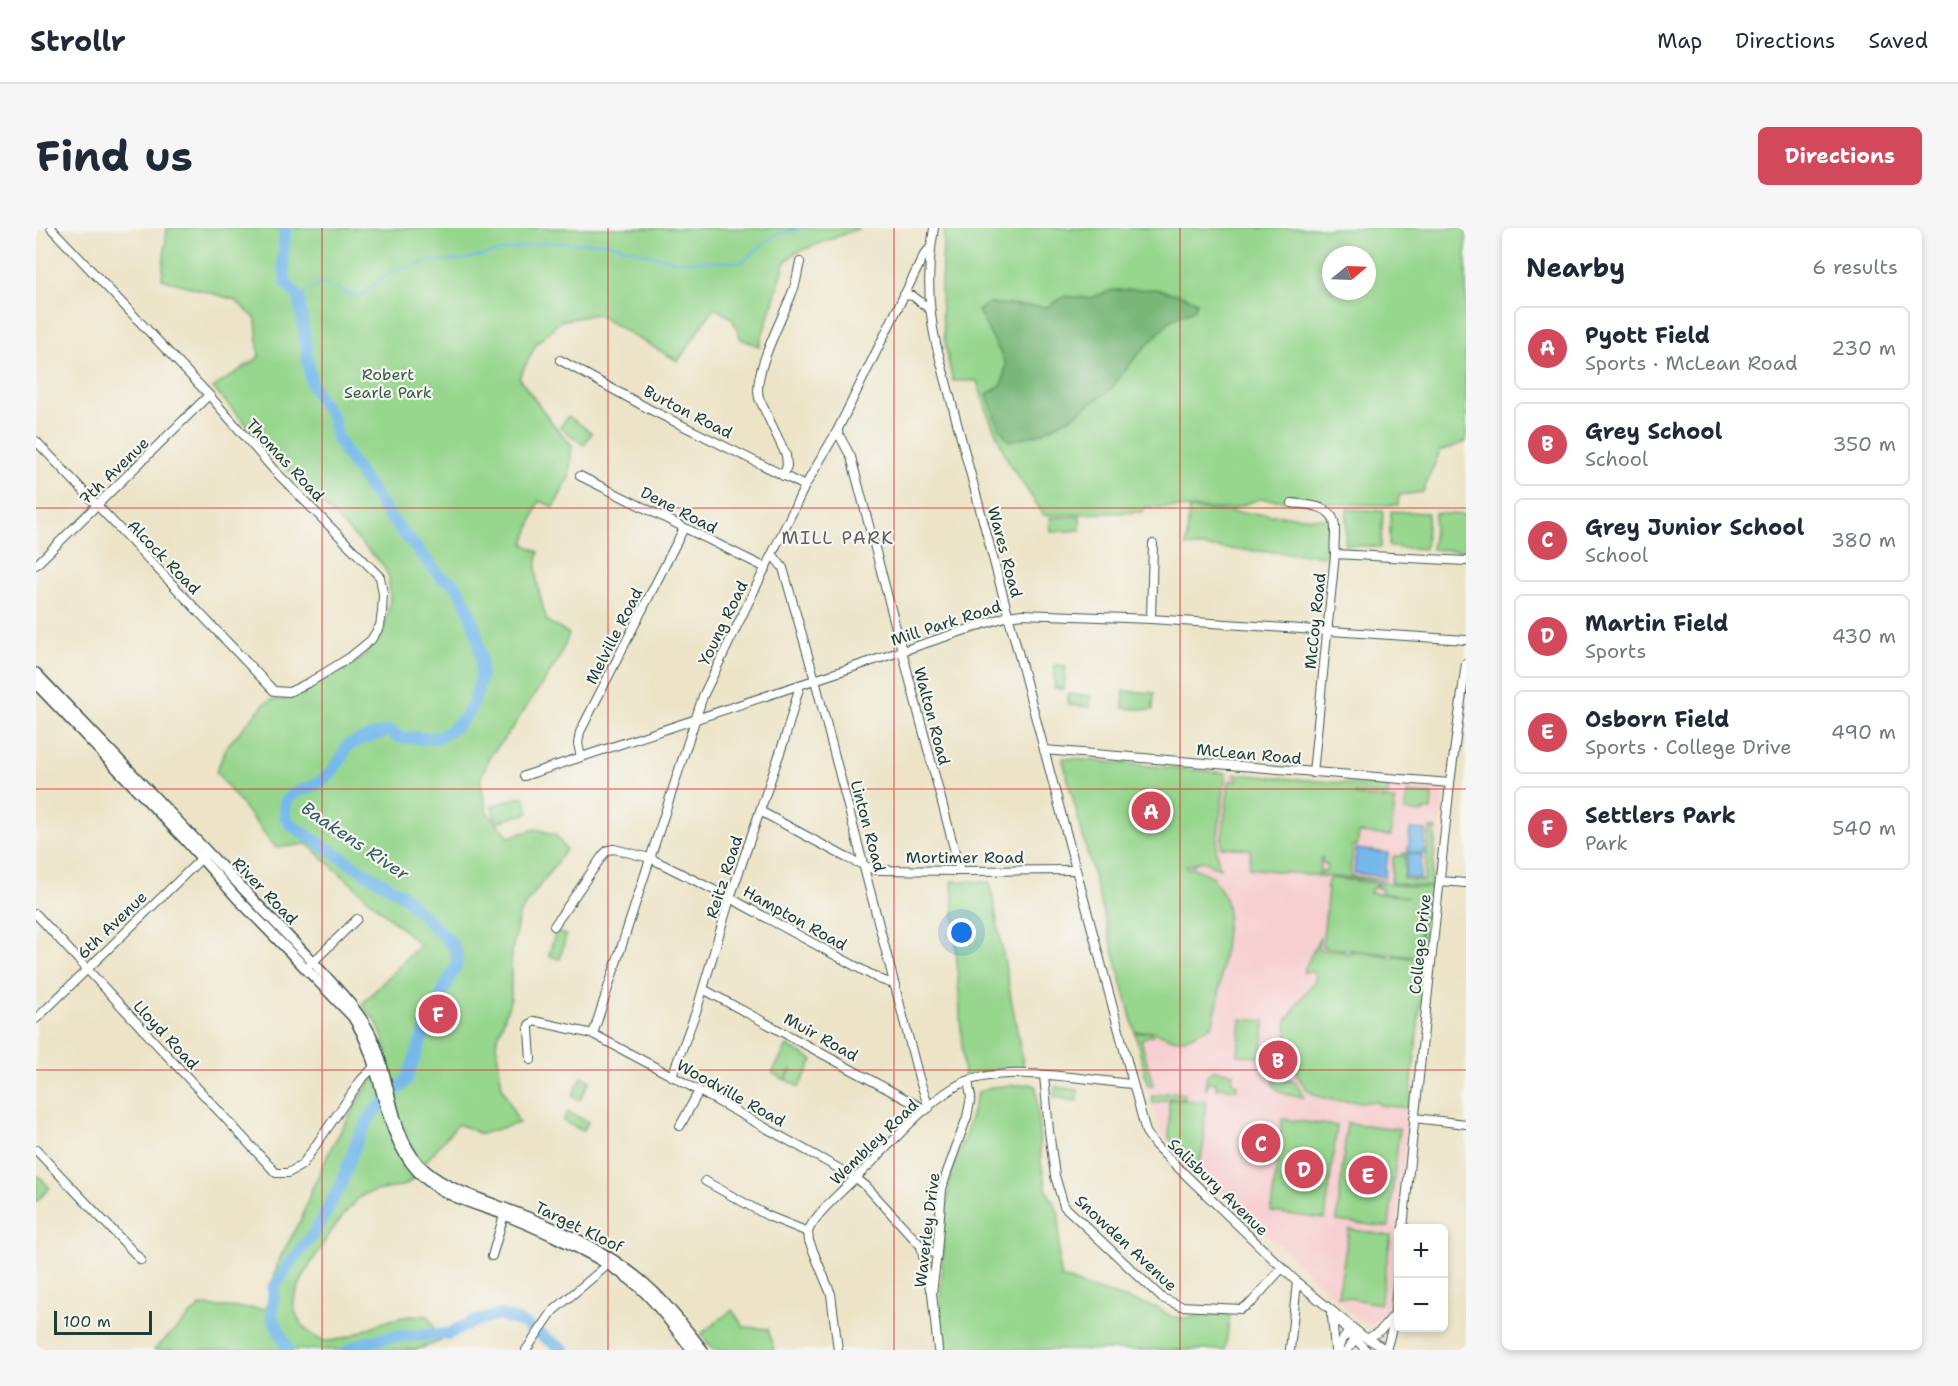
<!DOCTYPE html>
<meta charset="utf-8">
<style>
body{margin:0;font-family:"Shantell Sans",sans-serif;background:#f6f6f7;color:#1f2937}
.controls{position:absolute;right:18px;bottom:18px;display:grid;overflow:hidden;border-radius:9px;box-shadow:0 3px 9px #0003}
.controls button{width:54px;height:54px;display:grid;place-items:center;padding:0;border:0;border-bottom:2px solid #e0e1e3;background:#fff;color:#1f2937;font:30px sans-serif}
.compass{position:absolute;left:1286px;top:18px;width:54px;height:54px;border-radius:50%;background:#fff;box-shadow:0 3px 9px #0003;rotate:71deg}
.scale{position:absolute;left:18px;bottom:15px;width:98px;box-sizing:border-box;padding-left:6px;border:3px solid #1f3d34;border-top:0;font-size:16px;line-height:21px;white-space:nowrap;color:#1f3d34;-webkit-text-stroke:4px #f6f6f2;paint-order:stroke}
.you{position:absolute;left:926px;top:705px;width:21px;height:21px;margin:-15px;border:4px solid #fff;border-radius:50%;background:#1a73e8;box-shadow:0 0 0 9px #1a73e833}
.badge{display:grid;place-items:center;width:39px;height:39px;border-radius:50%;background:#d1495b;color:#fff;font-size:20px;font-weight:700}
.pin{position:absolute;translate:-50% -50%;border:3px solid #fff;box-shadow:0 2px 6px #0006}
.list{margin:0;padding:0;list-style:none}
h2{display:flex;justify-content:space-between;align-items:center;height:78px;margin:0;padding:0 24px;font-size:26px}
h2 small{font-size:20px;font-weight:400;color:#747a83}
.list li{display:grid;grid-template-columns:39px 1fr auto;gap:18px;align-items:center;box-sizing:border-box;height:84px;margin:0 12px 12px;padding:0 12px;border:2px solid #e0e1e3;border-radius:9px}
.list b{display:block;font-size:22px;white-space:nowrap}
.list p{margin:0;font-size:20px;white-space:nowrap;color:#747a83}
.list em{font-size:20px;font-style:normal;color:#747a83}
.map{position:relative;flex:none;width:1430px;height:1122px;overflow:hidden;border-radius:9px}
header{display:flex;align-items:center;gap:36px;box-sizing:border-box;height:84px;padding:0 30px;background:#fff;border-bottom:2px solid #e0e1e3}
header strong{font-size:28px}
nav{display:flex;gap:33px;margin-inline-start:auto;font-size:21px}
.intro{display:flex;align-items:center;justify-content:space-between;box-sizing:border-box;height:144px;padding:0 36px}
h1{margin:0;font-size:42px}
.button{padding:15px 27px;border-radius:9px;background:#d1495b;color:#fff;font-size:21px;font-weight:700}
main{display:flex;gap:36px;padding:0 36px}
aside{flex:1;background:#fff;border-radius:9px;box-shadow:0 3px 9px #0003}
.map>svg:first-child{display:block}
.built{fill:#f7cfd0}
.green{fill:#96d68d;stroke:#5a8a60;stroke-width:1.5;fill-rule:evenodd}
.forest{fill:#78b778;stroke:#4c7a56;stroke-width:1.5}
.water{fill:#75b8eb;stroke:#4a7a90;stroke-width:1.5}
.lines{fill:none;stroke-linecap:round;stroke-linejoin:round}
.stream{stroke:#75b8eb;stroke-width:2}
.river{stroke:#75b8eb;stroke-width:12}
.minor-casing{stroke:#3e564a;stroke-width:10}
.major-casing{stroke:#3e564a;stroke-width:12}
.minor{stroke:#fff;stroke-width:8}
.major{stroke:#fff;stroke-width:9}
.grid{fill:none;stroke:#d62828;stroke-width:1.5;stroke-opacity:0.55}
.labels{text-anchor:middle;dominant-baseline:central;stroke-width:4.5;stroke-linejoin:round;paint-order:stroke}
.park-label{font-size:16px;fill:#375c46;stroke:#f6f6f2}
.street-label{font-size:16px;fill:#1f3d34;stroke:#f6f6f2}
.neighbourhood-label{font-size:18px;letter-spacing:1.5px;fill:#5e5c65;stroke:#f6f6f2}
.water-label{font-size:18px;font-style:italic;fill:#345c62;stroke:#f6f6f2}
</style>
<header>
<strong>Strollr</strong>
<nav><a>Map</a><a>Directions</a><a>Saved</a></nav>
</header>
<div class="intro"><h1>Find us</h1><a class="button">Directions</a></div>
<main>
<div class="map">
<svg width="1430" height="1122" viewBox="0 0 1430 1122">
<rect width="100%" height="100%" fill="#f6f6f2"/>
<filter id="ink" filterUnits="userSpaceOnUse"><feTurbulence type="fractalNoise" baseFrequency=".0167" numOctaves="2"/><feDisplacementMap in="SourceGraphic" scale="12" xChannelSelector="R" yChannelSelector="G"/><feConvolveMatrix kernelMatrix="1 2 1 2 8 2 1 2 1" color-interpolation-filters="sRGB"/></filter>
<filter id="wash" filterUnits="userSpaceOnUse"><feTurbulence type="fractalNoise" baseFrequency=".008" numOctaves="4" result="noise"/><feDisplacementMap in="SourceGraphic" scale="24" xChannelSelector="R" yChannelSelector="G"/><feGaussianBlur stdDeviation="1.35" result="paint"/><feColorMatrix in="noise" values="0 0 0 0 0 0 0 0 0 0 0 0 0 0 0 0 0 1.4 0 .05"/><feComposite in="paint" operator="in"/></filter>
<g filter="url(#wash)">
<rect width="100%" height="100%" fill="#ede4c8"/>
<path class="built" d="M 1027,530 L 1408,563 L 1352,1083 L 1350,1087 L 1344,1092 L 1333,1096 L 1322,1092 L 1124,905 L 1026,532 Z"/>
<g class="green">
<path d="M 131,0 L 824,0 L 759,25 L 750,33 L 723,118 L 705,111 L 696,90 L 678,80 L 642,133 L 560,86 L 525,93 L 501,115 L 483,150 L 519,199 L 536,217 L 533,249 L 518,279 L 503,273 L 488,316 L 503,324 C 496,346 505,371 511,393 L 533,406 L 523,431 L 477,499 L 453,530 L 444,552 L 451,584 L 460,594 L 456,578 L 488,568 L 493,585 L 461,594 L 473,609 L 500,601 L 520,607 L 530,622 L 483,686 L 475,731 L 475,770 L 460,815 L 466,859 L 483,895 L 445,906 L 422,896 C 409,911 396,926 383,942 C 380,946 376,953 371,956 C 362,961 339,961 327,967 C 310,977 259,1054 258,1074 C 258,1090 271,1107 286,1112 C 302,1118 335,1097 351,1093 C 364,1089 379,1087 392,1088 L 405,1113 L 380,1122 L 118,1122 L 164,1078 L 230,1081 L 242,1034 L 267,987 L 275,963 L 296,918 L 352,823 L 341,795 L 326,776 L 384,717 L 271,616 L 240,620 L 180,544 L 191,518 L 229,475 L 236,472 L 249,471 L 324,432 L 347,406 L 354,373 L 353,349 L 347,337 L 256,246 L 177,160 L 223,129 L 220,91 L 199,72 L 126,51 Z"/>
<path d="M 909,0 L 1430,0 L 1430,214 L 1404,223 L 1387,264 L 1363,267 L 1362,277 L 1301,276 L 1223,271 L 1196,281 L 1109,279 L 1107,284 L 1008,287 L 974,237 L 953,189 L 941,153 L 917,153 C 903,100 903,54 909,0 ZM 1295,27 L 1331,27 L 1331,63 L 1295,63 Z"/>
<path d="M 532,188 L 556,205 L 548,217 L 524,199 Z"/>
<path d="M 1153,281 L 1294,291 L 1292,328 L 1150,318 Z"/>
<path d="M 1311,281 L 1347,283 L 1345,319 L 1309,317 Z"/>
<path d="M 1355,283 L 1392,285 L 1389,321 L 1353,319 Z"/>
<path d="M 1399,285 L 1430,287 L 1430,323 L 1396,321 Z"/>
<path d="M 1044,288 L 1044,302 L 1015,304 L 1014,290 Z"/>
<path d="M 1019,437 L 1030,438 L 1028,461 L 1018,460 Z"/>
<path d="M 1088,463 L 1118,465 L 1117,482 L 1087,480 Z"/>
<path d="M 1032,466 L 1055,468 L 1054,479 L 1032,477 Z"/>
<path d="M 1027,530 L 1190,545 L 1180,623 L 1184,640 L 1167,633 L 1159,635 L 1158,637 L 1150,637 L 1151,640 L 1158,640 L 1178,649 L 1177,651 L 1189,668 L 1192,685 L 1182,774 L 1176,798 L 1148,811 L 1137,811 L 1116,803 L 1099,804 L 1027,533 Z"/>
<path d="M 1199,546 L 1352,559 L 1352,568 L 1319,565 L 1320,568 L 1358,572 L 1359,574 L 1355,608 L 1323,605 L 1321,618 L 1317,618 L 1314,648 L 1351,653 L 1285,648 L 1286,643 L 1290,643 L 1291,636 L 1286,635 L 1287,630 L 1285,630 L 1283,648 L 1213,640 L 1215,621 L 1185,619 L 1193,555 L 1195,552 L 1201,554 L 1202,550 L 1199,549 Z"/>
<path d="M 1371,565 L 1396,567 L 1395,582 L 1389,582 L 1389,585 L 1369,583 Z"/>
<path d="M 1394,600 L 1400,601 L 1395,659 L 1355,655 L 1357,629 L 1359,628 L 1367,628 L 1367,625 L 1370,625 L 1368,638 L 1370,639 L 1367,651 L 1388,653 Z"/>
<path d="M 1295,650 L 1340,655 L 1340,660 L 1336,660 L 1334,665 L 1372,669 L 1346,665 L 1345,661 L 1342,660 L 1342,655 L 1397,661 L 1373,880 L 1343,877 L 1342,874 C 1326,873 1305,875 1287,870 C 1258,863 1248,815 1251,790 L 1254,790 C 1260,774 1271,764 1280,751 L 1277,744 L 1272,743 L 1270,745 L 1267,744 L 1284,709 L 1282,721 L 1284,722 L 1308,723 L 1308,725 L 1314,726 L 1314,723 L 1353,728 L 1353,730 L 1358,730 L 1358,728 L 1382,731 L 1389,671 L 1387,671 L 1381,729 L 1286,719 L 1292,661 L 1290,660 L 1292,653 Z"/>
<path d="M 916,653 L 954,654 L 988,841 L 950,843 L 928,850 Z"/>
<path d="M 519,704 L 530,707 L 524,731 L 513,728 Z"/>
<path d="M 1205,791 L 1229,793 L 1225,829 L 1202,827 Z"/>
<path d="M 1114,804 L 1117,807 L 1105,811 L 1117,857 L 1112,858 L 1099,805 Z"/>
<path d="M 751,818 L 777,832 L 763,859 L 750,852 L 756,840 L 749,852 L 736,845 Z"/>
<path d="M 1178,842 L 1197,845 L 1196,854 L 1201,855 L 1201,861 L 1182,859 L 1180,861 L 1180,855 L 1172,854 L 1171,860 L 1169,860 L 1171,847 Z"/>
<path d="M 546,849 L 554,853 L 544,872 L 536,868 Z"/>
<path d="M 1237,850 L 1260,854 L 1268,869 C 1255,867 1247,868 1238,858 Z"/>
<path d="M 994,856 L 1000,858 L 1005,935 L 1010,960 L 1023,986 L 1023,1041 L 1025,1049 L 1048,1058 L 1122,1080 L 1136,1089 L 1153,1090 L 1167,1086 L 1194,1087 L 1189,1122 L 906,1122 L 903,1102 L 908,998 L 915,945 L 928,911 L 942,864 L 955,859 Z"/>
<path d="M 1019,859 L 1042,862 L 1041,873 L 1018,869 Z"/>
<path d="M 1135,864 L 1149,866 L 1149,871 L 1134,870 L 1134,872 L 1169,873 L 1168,915 L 1163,940 L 1137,915 L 1144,915 L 1137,914 L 1133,910 L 1133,871 L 1117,875 L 1116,868 Z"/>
<path d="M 532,884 L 552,894 L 547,903 L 527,893 Z"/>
<path d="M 1246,891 L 1301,898 L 1289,991 L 1235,984 Z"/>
<path d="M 1311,895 L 1363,901 L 1353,999 L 1301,993 Z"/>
<path d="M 3,948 L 14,960 L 0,974 L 0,951 Z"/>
<path d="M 1313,1001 L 1355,1008 L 1344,1076 L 1302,1068 Z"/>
<path d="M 696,1082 L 708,1099 L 732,1101 L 738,1122 L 677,1122 L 665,1106 Z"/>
</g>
<path class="forest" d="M 1121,61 L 1148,68 L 1161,74 L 1158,82 L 1135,92 L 1099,130 L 1075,161 L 1036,189 L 1003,206 L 973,213 L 962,198 L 951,166 L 966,157 L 970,136 L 942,83 L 952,75 L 1011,79 L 1029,68 L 1053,70 L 1077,62 Z"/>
<g class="water">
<path d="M 1374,601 L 1390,602 L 1388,626 L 1372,624 Z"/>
<path d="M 1320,621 L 1352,625 L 1349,649 L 1318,645 Z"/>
<path d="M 1372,625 L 1386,627 L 1384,651 L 1369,649 Z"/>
</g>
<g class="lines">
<path class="stream" d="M 263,69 L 286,55 L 323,69 L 356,43 L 395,33 L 426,32 L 505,15 L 572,15 L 638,33 L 706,34 L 740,6 L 766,0"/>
<g class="river">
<path d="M 249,0 L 247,31 L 250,55 L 263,69 L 275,154 L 282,169 L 297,190 L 300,207 L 308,223 L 353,288 L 405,349 L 417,355 L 422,360 L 435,387 L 442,411 L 445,430 L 445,449 L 438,474 L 429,489 L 420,498 L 404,509 L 385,511 L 379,509 L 367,510 L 360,508 L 355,503 C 345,504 319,513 310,518 C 306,535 292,550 277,558 C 262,566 262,558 249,575 L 249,589 L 255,597 L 323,641 L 367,667 L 418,718 L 421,728 L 420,738 L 394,789 L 370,853 L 335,887 L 321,913 L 305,957 L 279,1004 L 254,1035 L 238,1059 L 236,1088 L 252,1122"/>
<path d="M 312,1122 L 330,1114 L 361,1108 L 412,1106 L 439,1093 L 464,1087 L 485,1094 L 528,1122"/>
</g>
</g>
</g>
<g filter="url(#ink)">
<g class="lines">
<g class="minor-casing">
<g id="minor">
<path d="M 898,0 C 891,40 891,76 900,116 L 1110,904 L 1119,917 L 1130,928 L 1261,1054 L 1327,1108 L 1351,1122"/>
<path d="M 868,67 L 877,68 L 893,81"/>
<path d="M 524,132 L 613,181 L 769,258"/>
<path d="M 801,203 L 815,229 L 924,643"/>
<path d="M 0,213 L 238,463 L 253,464 L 274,454 L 313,430 L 335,412 L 344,398 L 346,384 L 347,366 L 344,349 L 237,241 L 173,167 L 15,0"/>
<path d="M 544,248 L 730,340"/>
<path d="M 747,248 L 751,238 L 750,227 L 723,170 C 716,143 750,85 759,57 C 761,50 762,42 764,34"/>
<path d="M 1256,275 C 1269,277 1293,276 1298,293 C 1301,304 1297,315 1299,326 L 1277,545"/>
<path d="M 1299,326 L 1430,333"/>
<path d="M 737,327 L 747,340 L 779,452 L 883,850 L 893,880"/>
<path d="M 0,337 L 173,167"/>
<path d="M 1115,391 L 1117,316"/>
<path d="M 1008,522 L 1414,555"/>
<path d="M 545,529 L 542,516 L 544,504 L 648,300"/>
<path d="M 488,548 L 972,388 L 986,386 L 1115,391 L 1430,412"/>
<path d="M 724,583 L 811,630 L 839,642 L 924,643 L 1040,642"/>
<path d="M 1404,653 L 1430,655"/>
<path d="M 0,686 L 240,945 L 252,945 L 266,937 L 325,852 L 339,838"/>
<path d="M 518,698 L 567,627 L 572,622 L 578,621 L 614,630 L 694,670 L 843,751 L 860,757"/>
<path d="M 274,737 L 321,691"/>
<path d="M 667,761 L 890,882"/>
<path d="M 0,791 L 169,627"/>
<path d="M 557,806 L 667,468 L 769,258 L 801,203 L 888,27 L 894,20"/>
<path d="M 495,832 L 493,801 L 493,797 L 498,793 L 557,806 L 636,848 L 820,950 L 830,958 L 885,1018 L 895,1024 L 901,1025"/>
<path d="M 1008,847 L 1013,903 L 1019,948 L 1028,978 L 1126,1070 L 1145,1078 L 1205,1081 L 1216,1074 L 1246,1040"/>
<path d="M 636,848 L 661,781 L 694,670 L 749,510 L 764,457"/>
<path d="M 1378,890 L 1430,896"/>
<path d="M 644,898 L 663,863"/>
<path d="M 0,922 L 105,1032"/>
<path d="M 669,953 L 732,988 L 772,1004"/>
<path d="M 1367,1000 L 1414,555 L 1430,435"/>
<path d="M 772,1004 C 777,987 816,954 830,940 C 857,914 885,880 917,860 C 958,833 1049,852 1096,856"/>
<path d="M 772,1004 L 773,1013 L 795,1066 L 802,1122"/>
<path d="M 885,1018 L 894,1061"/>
<path d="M 456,1028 L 468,987"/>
<path d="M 1295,1086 L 1330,1122"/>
<path d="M 1296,1088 L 1299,1122"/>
<path d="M 1331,1111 L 1344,1103 L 1358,1087"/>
<path d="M 490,1122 L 517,1083 L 574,1035"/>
<path d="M 902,1122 L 896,1065 L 901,1025 L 906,961 L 911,944 L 931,889 L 935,869 L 932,853"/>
<path d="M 1254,1122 L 1261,1054"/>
<path d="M 1303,1122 L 1307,1111 L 1314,1103"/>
<path d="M 1312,1122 L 1320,1108"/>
<path d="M 1350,1122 L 1358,1094 L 1362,1043"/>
</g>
</g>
<g class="major-casing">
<g id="major">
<path d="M 0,445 L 277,734 C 299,759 325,783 338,813 C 354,850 355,906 383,936 C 405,959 435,967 463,978 C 482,985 500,992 518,1000 C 554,1016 589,1036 617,1063 C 636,1081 651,1102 667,1122"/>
<path d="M 0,456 L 148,611 L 200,669 L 316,788 C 348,835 343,901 381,943 C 404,968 436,975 466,986 C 483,993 500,1000 517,1008 C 546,1022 578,1037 603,1059 C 623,1077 639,1101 656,1122"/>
</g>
</g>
<use href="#minor" class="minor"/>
<use href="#major" class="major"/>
</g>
</g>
<path class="grid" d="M 286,0 L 286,1122M 572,0 L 572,1122M 858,0 L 858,1122M 1144,0 L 1144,1122M 0,280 L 1430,280M 0,561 L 1430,561M 0,842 L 1430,842"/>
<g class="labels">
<g class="park-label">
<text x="352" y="146">Robert<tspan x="352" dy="18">Searle Park</tspan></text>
</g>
<g class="street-label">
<text transform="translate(652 184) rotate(27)">Burton Road</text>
<text transform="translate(249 232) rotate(47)">Thomas Road</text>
<text transform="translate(78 243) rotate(-44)">7th Avenue</text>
<text transform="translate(643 282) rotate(27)">Dene Road</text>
<text transform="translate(969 324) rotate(75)">Wares Road</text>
<text transform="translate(128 329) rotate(46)">Alcock Road</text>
<text transform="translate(1279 393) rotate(-84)">McCoy Road</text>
<text transform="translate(687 395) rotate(-64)">Young Road</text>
<text transform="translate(910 395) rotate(-18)">Mill Park Road</text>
<text transform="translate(578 408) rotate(-63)">Melville Road</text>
<text transform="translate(896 488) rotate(75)">Walton Road</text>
<text transform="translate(1213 526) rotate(5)">McLean Road</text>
<text transform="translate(832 598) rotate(75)">Linton Road</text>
<text x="929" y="629">Mortimer Road</text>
<text transform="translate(688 649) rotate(-72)">Reitz Road</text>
<text transform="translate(229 663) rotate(46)">River Road</text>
<text transform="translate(759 690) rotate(29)">Hampton Road</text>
<text transform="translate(76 697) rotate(-44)">6th Avenue</text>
<text transform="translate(1384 716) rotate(-84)">College Drive</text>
<text transform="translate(130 807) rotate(47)">Lloyd Road</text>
<text transform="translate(785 809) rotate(29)">Muir Road</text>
<text transform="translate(695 865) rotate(29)">Woodville Road</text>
<text transform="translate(838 914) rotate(-44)">Wembley Road</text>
<text transform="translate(1182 959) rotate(44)">Salisbury Avenue</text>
<text transform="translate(543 999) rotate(26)">Target Kloof</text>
<text transform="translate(891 1002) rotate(-83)">Waverley Drive</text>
<text transform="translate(1090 1015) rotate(43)">Snowden Avenue</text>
</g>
<g class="neighbourhood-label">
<text x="802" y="310">MILL PARK</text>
</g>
<g class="water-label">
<text transform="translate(319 613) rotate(34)">Baakens River</text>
</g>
</g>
</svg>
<div class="controls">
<button>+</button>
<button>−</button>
</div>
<svg class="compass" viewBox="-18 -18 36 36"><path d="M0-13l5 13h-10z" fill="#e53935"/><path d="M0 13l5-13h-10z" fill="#747a83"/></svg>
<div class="scale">100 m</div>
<div class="you"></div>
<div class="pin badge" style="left:1115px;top:583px">A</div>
<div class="pin badge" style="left:1242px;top:832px">B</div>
<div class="pin badge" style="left:1225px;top:915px">C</div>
<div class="pin badge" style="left:1268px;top:941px">D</div>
<div class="pin badge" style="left:1332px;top:947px">E</div>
<div class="pin badge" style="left:402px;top:786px">F</div>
</div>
<aside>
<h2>Nearby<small>6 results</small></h2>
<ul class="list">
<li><span class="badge">A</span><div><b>Pyott Field</b><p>Sports · McLean Road</p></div><em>230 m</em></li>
<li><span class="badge">B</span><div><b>Grey School</b><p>School</p></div><em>350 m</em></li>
<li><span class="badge">C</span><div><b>Grey Junior School</b><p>School</p></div><em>380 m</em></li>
<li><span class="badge">D</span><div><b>Martin Field</b><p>Sports</p></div><em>430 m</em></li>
<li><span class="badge">E</span><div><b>Osborn Field</b><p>Sports · College Drive</p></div><em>490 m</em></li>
<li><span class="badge">F</span><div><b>Settlers Park</b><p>Park</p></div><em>540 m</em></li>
</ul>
</aside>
</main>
